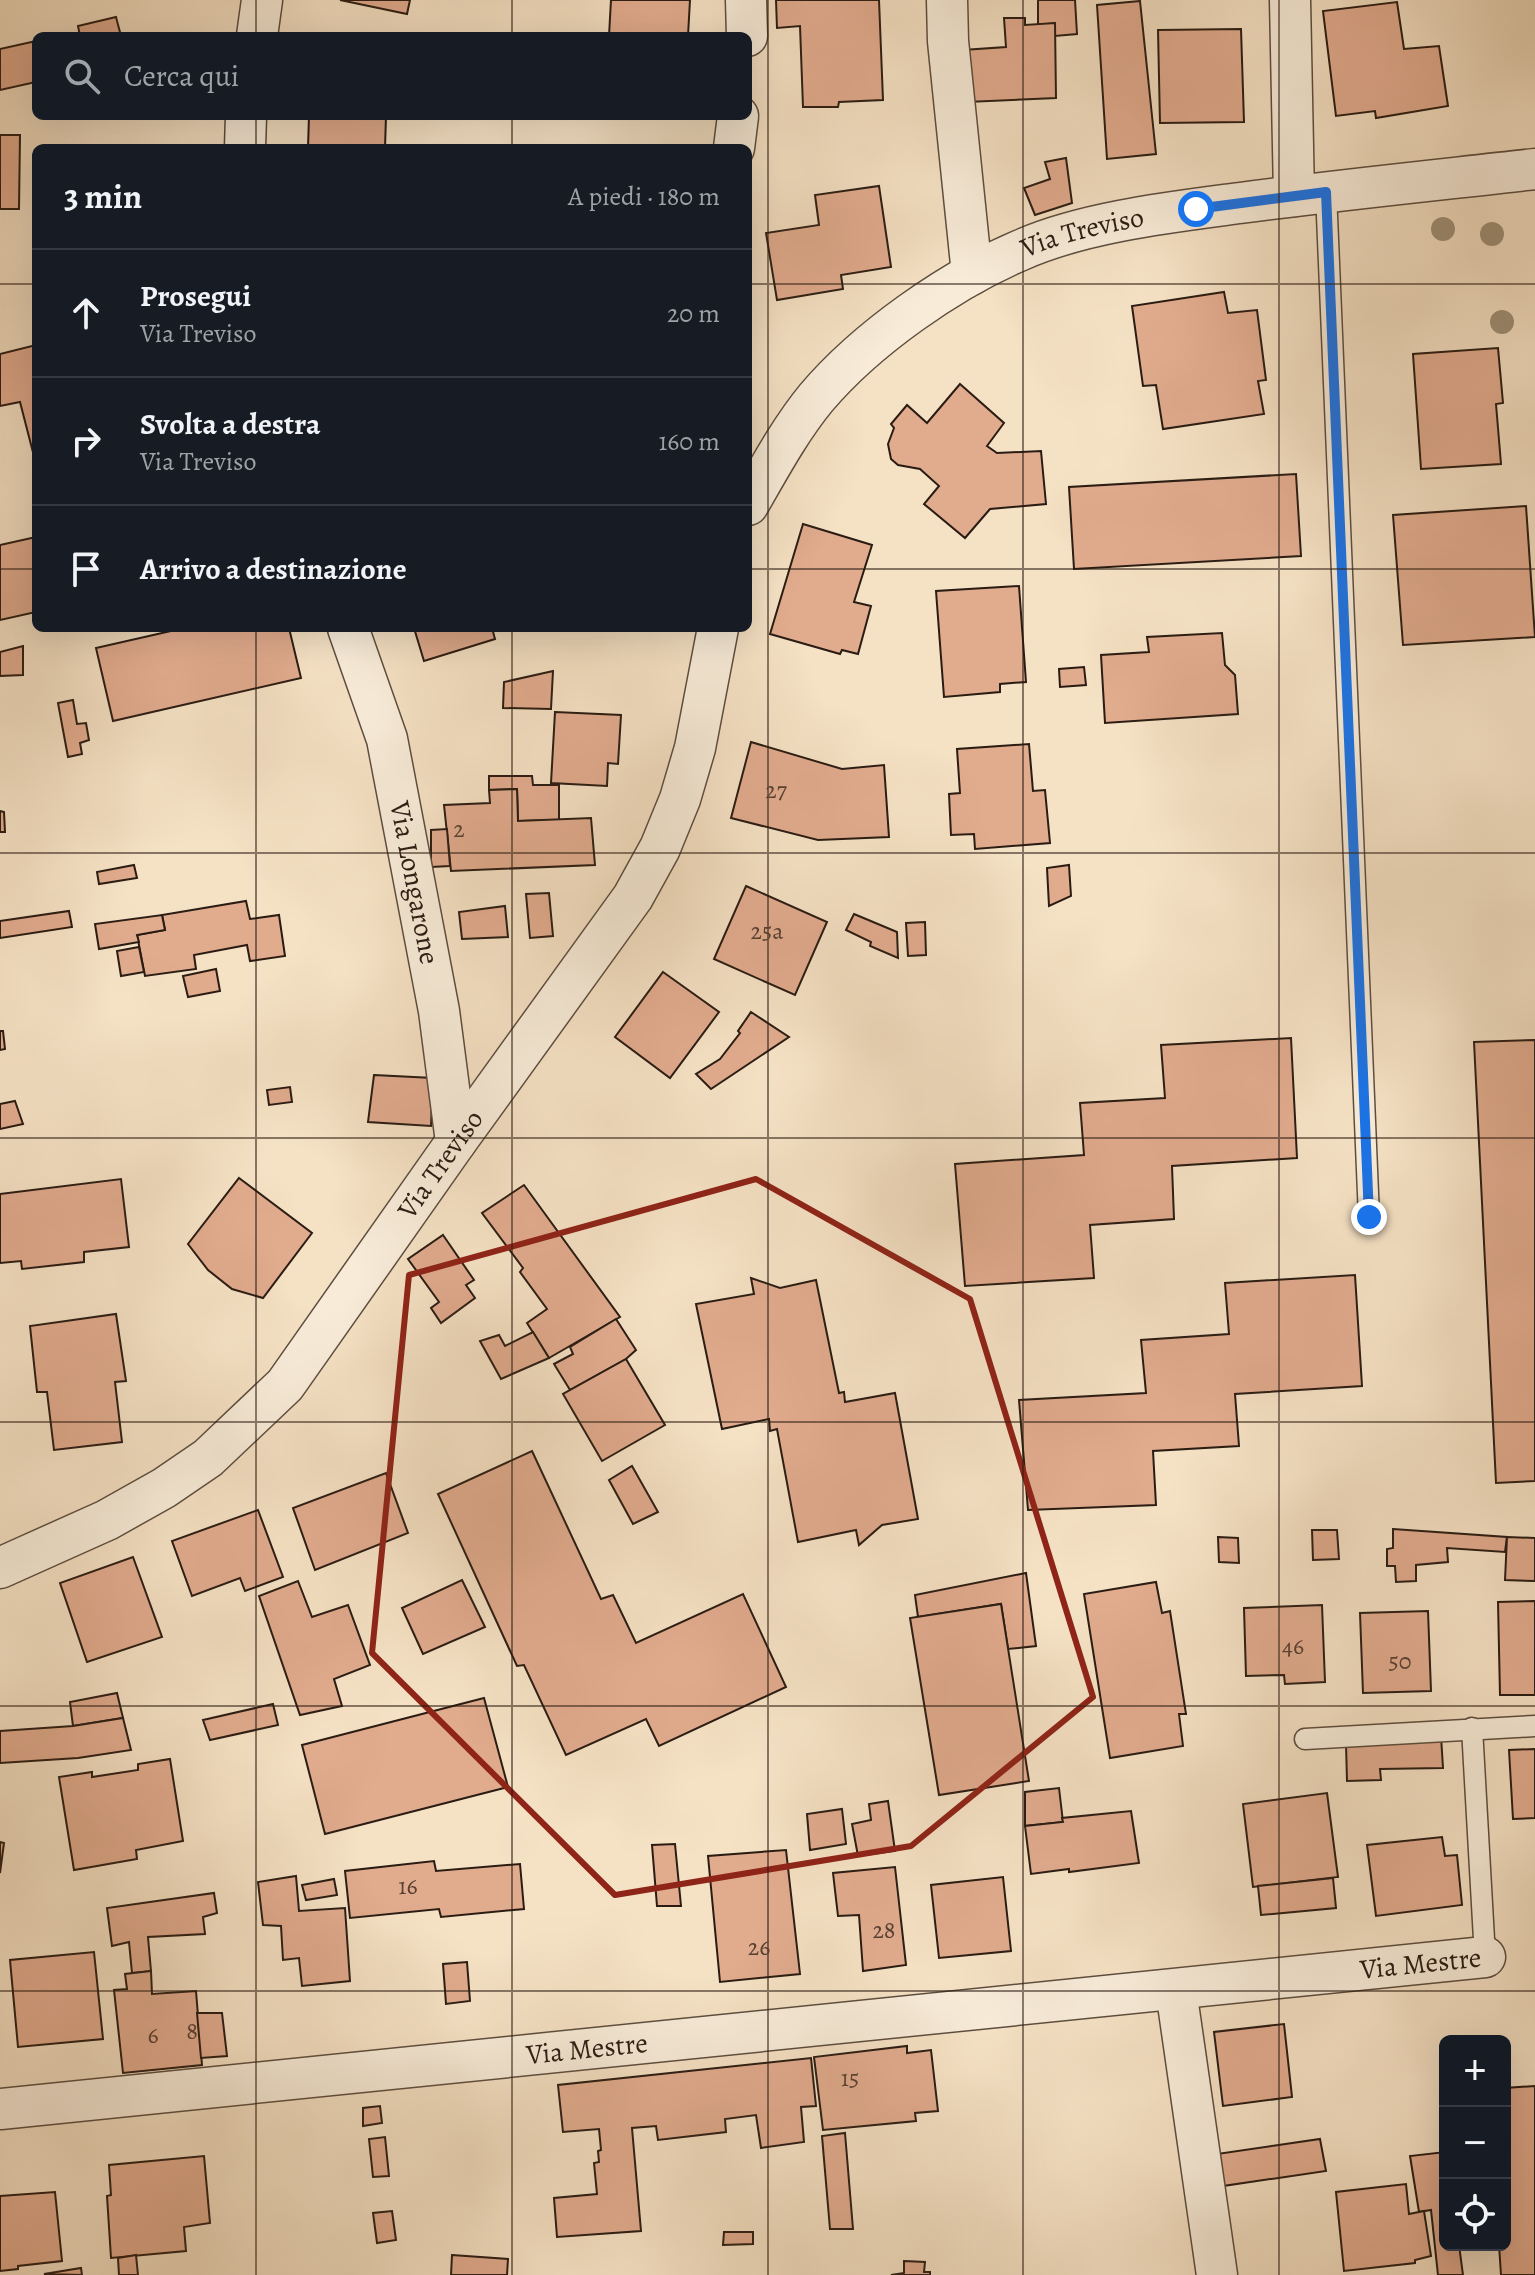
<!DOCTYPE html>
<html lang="it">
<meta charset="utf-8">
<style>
body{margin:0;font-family:Alegreya,serif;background:#20242c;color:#f1f3f6}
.controls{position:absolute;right:24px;bottom:24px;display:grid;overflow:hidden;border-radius:12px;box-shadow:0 8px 32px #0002}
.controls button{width:72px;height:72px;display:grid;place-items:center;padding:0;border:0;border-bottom:2px solid #363941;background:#171b24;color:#f1f3f6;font:40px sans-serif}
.stop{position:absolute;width:24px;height:24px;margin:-18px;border:6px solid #1a73e8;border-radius:50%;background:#fff}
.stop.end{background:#1a73e8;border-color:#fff;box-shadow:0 2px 8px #0008}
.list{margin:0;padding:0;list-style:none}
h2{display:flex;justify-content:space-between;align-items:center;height:104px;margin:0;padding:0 32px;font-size:34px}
h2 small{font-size:26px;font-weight:400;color:#9ea1a6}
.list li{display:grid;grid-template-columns:52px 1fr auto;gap:24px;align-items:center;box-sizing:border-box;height:128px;padding:0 32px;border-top:2px solid #363941}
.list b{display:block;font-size:30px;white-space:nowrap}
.list p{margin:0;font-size:26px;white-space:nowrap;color:#9ea1a6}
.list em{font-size:26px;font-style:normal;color:#9ea1a6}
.icon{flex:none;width:44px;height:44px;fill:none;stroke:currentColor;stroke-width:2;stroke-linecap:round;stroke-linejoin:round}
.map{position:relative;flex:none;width:1535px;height:2275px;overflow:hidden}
.search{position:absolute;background:#171b24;box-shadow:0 8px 32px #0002;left:32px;top:32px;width:720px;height:88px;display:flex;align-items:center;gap:20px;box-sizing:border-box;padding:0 28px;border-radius:12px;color:#9ea1a6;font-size:30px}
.panel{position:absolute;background:#171b24;box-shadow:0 8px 32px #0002;left:32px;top:144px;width:720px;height:488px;border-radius:12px}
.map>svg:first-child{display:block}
.building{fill:#e1ab8e;stroke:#2a1c13;stroke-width:2}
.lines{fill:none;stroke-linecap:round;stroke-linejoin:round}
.lane-casing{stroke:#5d4d3f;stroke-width:23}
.street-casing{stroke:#5d4d3f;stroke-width:43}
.lane{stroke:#f8ecd9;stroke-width:20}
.street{stroke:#f8ecd9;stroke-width:40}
.tree{fill:#9f9077}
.route{stroke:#1a73e8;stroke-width:10}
.marked{fill:none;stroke:#8f2418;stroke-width:6;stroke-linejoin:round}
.grid{fill:none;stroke:#2a1c13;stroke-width:2;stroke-opacity:0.55}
.labels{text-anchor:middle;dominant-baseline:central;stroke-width:7;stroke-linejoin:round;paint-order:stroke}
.number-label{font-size:24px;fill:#584032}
.street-label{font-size:28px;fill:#2a1c13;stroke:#f8ecd9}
</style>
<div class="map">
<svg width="1535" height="2275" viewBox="0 0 1535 2275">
<rect width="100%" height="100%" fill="#f5e1c4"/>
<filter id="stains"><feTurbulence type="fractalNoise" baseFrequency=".0025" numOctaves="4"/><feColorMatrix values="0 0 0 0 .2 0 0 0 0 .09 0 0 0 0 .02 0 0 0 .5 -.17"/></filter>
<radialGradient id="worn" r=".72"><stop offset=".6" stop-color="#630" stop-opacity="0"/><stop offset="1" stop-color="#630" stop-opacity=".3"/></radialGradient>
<g class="building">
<path d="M 340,0 L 410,0 L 407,14 Z"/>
<path d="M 611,0 L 690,0 L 688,36 L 609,36 Z"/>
<path d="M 776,0 L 879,0 L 883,100 L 839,102 L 838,107 L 803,107 L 800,26 L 777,28 Z"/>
<path d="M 1038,0 L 1075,0 L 1077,34 L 1055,36 L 1055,23 L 1038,25 Z"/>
<path d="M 1140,1 L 1156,154 L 1107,159 L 1097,5 Z"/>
<path d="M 1397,2 L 1404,49 L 1439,46 L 1448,106 L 1376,118 L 1375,111 L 1336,116 L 1323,11 Z"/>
<path d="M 116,17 L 121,36 L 80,36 L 78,26 Z"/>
<path d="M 1004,18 L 1025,18 L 1025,25 L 1055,23 L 1056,98 L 967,102 L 963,50 L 1006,47 Z"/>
<path d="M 1241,29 L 1244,122 L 1160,123 L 1158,30 Z"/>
<path d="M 36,41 L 36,82 L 0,90 L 0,49 Z"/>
<path d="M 309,116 L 386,116 L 385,148 L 308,148 Z"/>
<path d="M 0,135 L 20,135 L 19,209 L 0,209 Z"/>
<path d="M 1066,158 L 1072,203 L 1035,215 L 1024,188 L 1050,179 L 1045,162 Z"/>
<path d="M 879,186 L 891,267 L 841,275 L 843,289 L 777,300 L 766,233 L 819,225 L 815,195 Z"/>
<path d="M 1224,292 L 1228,313 L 1257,310 L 1266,380 L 1258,381 L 1264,414 L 1163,429 L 1156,385 L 1143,386 L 1132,306 Z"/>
<path d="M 36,345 L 36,464 L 20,402 L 0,406 L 0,354 Z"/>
<path d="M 1498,348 L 1503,403 L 1496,404 L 1501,464 L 1421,469 L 1413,354 Z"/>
<path d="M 960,384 L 1004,423 L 987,446 L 997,453 L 1041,451 L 1046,504 L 990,509 L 965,538 L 924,504 L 939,486 L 920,469 L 898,465 L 891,459 L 888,444 L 894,428 L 891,424 L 907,405 L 927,423 Z"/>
<path d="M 1296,474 L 1301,556 L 1074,569 L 1069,487 Z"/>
<path d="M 1526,506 L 1535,637 L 1403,645 L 1393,515 Z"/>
<path d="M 803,524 L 872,545 L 854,602 L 871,606 L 858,654 L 842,650 L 840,654 L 770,634 Z"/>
<path d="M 36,537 L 36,612 L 0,620 L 0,545 Z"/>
<path d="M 1019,586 L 1026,682 L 1000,684 L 1000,692 L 944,697 L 936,591 Z"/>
<path d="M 184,628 L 289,628 L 301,678 L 113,721 L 96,648 Z"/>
<path d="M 414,628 L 492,628 L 495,639 L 424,661 Z"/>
<path d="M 1222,633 L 1225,665 L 1235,675 L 1238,714 L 1105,723 L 1101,655 L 1149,652 L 1147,637 Z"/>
<path d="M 23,646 L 23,675 L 0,676 L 0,652 Z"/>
<path d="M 1084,667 L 1086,685 L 1060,687 L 1059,669 Z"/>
<path d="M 553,671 L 551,709 L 503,708 L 504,682 Z"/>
<path d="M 73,700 L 77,724 L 86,723 L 89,740 L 80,743 L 82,754 L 68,757 L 58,703 Z"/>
<path d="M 555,712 L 621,715 L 618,764 L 608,763 L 607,786 L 551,783 Z"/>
<path d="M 751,742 L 842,769 L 884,765 L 889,837 L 818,840 L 731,818 Z"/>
<path d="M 1029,744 L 1033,791 L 1045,790 L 1050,843 L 975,849 L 974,834 L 951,835 L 949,794 L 960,793 L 957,749 Z"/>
<path d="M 489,776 L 532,776 L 533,785 L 559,785 L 559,820 L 518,821 L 517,789 L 489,790 Z"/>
<path d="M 517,789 L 518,821 L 591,818 L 595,865 L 451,871 L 444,805 L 490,803 L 489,790 Z"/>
<path d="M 0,811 L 4,812 L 5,832 L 0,832 Z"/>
<path d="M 447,829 L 450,866 L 431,867 L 431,830 Z"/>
<path d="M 134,865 L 137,878 L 99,884 L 97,872 Z"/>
<path d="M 1069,865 L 1071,896 L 1049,906 L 1047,868 Z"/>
<path d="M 746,886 L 827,922 L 795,995 L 714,959 Z"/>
<path d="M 549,893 L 553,936 L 530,938 L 526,894 Z"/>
<path d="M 246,901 L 250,919 L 279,915 L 285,956 L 250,961 L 247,945 L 194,955 L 196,969 L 145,976 L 137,935 L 165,930 L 162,915 Z"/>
<path d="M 505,906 L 508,937 L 462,939 L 459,912 Z"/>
<path d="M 69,911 L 72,927 L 0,938 L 0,921 Z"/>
<path d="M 854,914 L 897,932 L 898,958 L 870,946 L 871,942 L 846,930 Z"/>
<path d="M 162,915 L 165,930 L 137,935 L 139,942 L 99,949 L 95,924 Z"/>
<path d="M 925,922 L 926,955 L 908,956 L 906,923 Z"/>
<path d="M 139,947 L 144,972 L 121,976 L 117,951 Z"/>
<path d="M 216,969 L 220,991 L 188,997 L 183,976 Z"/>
<path d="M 663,972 L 719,1012 L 670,1078 L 615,1037 Z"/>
<path d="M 751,1012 L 789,1037 L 711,1089 L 696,1074 L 720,1059 L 740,1033 L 738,1031 Z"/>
<path d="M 0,1031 L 3,1031 L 5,1049 L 0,1050 Z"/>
<path d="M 1291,1038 L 1297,1158 L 1172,1166 L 1174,1219 L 1090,1225 L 1094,1278 L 965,1286 L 955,1164 L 1084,1155 L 1080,1103 L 1165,1098 L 1161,1045 Z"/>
<path d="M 1535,1040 L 1535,1481 L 1496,1483 L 1474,1042 Z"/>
<path d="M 374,1075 L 433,1078 L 431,1126 L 368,1122 Z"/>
<path d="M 290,1087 L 292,1102 L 269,1105 L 267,1090 Z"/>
<path d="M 15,1101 L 23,1124 L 0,1129 L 0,1104 Z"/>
<path d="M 239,1178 L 312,1233 L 263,1298 L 232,1289 L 208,1270 L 188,1244 Z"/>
<path d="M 121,1179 L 129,1247 L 84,1252 L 84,1262 L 22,1269 L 21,1261 L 0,1263 L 0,1194 Z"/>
<path d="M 524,1185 L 620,1317 L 549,1358 L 527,1323 L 547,1309 L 520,1272 L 523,1268 L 482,1213 Z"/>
<path d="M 443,1235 L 474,1280 L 466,1285 L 475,1298 L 441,1323 L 431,1308 L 439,1302 L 408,1259 Z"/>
<path d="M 1355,1275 L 1362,1386 L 1235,1394 L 1239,1446 L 1153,1451 L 1156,1505 L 1028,1510 L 1019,1400 L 1146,1393 L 1141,1340 L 1229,1334 L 1225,1283 Z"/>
<path d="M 751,1278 L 780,1288 L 816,1280 L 839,1393 L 844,1392 L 845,1402 L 895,1393 L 918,1519 L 882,1525 L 859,1545 L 856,1530 L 798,1542 L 777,1429 L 770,1431 L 769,1419 L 722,1429 L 696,1304 L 754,1294 Z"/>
<path d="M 116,1314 L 126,1381 L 115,1382 L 122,1442 L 54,1450 L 47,1392 L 37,1392 L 30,1326 Z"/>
<path d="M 616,1319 L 636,1350 L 626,1359 L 570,1390 L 554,1364 L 573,1354 L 570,1347 Z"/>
<path d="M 533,1332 L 549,1358 L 501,1379 L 480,1341 L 499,1335 L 505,1346 Z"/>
<path d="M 626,1359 L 665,1425 L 602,1461 L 563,1394 Z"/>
<path d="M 532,1451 L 601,1599 L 613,1595 L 636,1643 L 743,1594 L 786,1687 L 659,1746 L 646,1719 L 566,1755 L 524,1665 L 517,1666 L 438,1494 Z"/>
<path d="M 632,1466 L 658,1512 L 633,1524 L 609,1480 Z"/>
<path d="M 386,1473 L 408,1533 L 315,1570 L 293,1508 Z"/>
<path d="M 258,1510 L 283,1577 L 245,1591 L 240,1578 L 192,1596 L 172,1541 Z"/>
<path d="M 1393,1529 L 1507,1537 L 1505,1552 L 1447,1548 L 1448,1562 L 1416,1565 L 1416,1581 L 1396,1582 L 1395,1566 L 1387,1566 L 1387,1549 L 1393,1548 Z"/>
<path d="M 1312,1530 L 1337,1530 L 1339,1559 L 1313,1560 Z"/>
<path d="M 1218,1537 L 1238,1538 L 1239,1563 L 1219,1562 Z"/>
<path d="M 1507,1537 L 1535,1538 L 1535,1581 L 1505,1580 Z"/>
<path d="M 133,1557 L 162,1637 L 87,1662 L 60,1583 Z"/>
<path d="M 1026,1573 L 1036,1646 L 1008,1649 L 1001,1604 L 918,1617 L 915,1595 Z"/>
<path d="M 462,1580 L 485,1627 L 423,1654 L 402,1608 Z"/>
<path d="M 298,1581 L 312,1617 L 348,1605 L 370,1665 L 334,1679 L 342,1706 L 300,1715 L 259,1596 Z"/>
<path d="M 1156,1582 L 1162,1613 L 1170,1611 L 1186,1714 L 1179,1714 L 1183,1746 L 1110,1758 L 1084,1594 Z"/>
<path d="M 1535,1601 L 1535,1695 L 1500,1695 L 1498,1602 Z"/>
<path d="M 1001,1604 L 1029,1781 L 939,1795 L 910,1618 Z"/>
<path d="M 1322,1605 L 1325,1682 L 1285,1684 L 1284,1675 L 1246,1676 L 1244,1608 Z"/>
<path d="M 1428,1611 L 1431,1691 L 1363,1693 L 1360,1613 Z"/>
<path d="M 117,1693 L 123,1718 L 73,1726 L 70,1702 Z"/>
<path d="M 484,1698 L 508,1787 L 325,1834 L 302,1745 Z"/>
<path d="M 273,1704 L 278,1725 L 210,1740 L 203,1720 Z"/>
<path d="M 123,1718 L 131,1750 L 78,1758 L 0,1763 L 0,1731 L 73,1726 Z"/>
<path d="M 1441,1736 L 1443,1768 L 1380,1769 L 1381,1780 L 1347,1781 L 1346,1744 Z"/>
<path d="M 1535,1749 L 1535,1818 L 1513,1819 L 1509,1750 Z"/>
<path d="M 170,1759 L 183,1841 L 136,1850 L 137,1859 L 74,1870 L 59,1777 L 92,1772 L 92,1777 L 138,1770 L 138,1764 Z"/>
<path d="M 1059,1788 L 1063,1822 L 1025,1826 L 1025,1792 Z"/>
<path d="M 1327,1793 L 1338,1877 L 1253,1887 L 1243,1804 Z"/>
<path d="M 888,1801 L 895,1851 L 858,1856 L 852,1824 L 871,1820 L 869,1804 Z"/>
<path d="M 842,1809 L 846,1844 L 810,1850 L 807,1814 Z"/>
<path d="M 1131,1811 L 1139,1863 L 1069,1872 L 1069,1869 L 1031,1874 L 1025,1826 L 1063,1822 L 1062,1818 Z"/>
<path d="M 1442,1837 L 1445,1856 L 1457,1855 L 1462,1905 L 1376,1916 L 1367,1845 Z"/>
<path d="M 0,1842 L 4,1843 L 0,1873 Z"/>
<path d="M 675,1844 L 681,1906 L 657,1906 L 652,1845 Z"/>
<path d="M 786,1850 L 800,1974 L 720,1982 L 708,1856 Z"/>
<path d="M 434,1861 L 436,1871 L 520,1864 L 524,1909 L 441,1917 L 439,1909 L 350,1918 L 345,1871 Z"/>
<path d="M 895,1867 L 906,1965 L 863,1971 L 859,1915 L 838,1916 L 833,1873 Z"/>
<path d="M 296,1876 L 299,1911 L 345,1908 L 350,1981 L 302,1986 L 299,1958 L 283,1960 L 281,1926 L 263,1925 L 258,1882 Z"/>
<path d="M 1003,1877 L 1011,1951 L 939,1958 L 931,1885 Z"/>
<path d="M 1333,1878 L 1336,1908 L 1261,1915 L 1258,1886 Z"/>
<path d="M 334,1879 L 337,1895 L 306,1900 L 302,1885 Z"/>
<path d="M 214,1893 L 217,1913 L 203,1917 L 205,1934 L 148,1937 L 151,1971 L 132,1973 L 129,1942 L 112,1946 L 107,1908 Z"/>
<path d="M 94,1952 L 103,2039 L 18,2047 L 10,1960 Z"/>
<path d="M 467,1962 L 470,2001 L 446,2004 L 443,1964 Z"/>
<path d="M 151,1971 L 152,1994 L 196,1991 L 202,2065 L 123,2073 L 114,1990 L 127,1989 L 125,1974 Z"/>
<path d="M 197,2013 L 222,2013 L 227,2056 L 201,2058 Z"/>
<path d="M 1284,2024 L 1292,2097 L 1223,2106 L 1214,2032 Z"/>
<path d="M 907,2046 L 907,2053 L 931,2050 L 938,2111 L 915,2113 L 916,2121 L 823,2130 L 814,2057 Z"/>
<path d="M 811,2058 L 816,2106 L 801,2107 L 804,2142 L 761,2148 L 756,2115 L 725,2119 L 726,2132 L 658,2140 L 656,2126 L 632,2128 L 641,2231 L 557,2237 L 554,2198 L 597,2194 L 594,2163 L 599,2162 L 598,2151 L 601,2150 L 599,2129 L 563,2132 L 558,2085 Z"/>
<path d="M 1535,2086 L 1535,2275 L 1501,2275 L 1499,2245 L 1505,2245 L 1505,2088 Z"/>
<path d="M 380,2106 L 382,2123 L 363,2126 L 363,2108 Z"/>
<path d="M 845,2133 L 853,2229 L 830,2229 L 822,2136 Z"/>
<path d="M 385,2137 L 389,2176 L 373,2177 L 369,2139 Z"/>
<path d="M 1320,2139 L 1326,2171 L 1216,2187 L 1210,2155 Z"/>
<path d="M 1445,2152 L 1445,2245 L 1459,2245 L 1463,2275 L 1438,2275 L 1431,2210 L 1419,2212 L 1410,2156 Z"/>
<path d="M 204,2156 L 210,2223 L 184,2227 L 186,2251 L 111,2258 L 107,2196 L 111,2195 L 109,2165 Z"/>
<path d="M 1406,2184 L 1409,2214 L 1424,2211 L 1431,2256 L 1415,2260 L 1415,2263 L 1344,2271 L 1336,2192 Z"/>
<path d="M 55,2192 L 62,2261 L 18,2266 L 18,2269 L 0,2271 L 0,2196 Z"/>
<path d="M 392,2211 L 396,2240 L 377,2243 L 373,2213 Z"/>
<path d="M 724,2232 L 753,2232 L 753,2244 L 723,2245 Z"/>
<path d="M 136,2255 L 138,2275 L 119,2275 L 118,2258 Z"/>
<path d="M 452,2255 L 508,2259 L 507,2275 L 451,2275 Z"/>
<path d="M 904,2261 L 925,2262 L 924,2272 L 930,2272 L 930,2275 L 891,2275 L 904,2273 Z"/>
<path d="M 81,2268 L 82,2275 L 44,2274 Z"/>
</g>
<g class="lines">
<g class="lane-casing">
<g id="lane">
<path d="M 1326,192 L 1369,1217"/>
<path d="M 1472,1728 L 1485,1957"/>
<path d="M 1305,1739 L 1535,1726"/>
</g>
</g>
<g class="street-casing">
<g id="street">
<path d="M 746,0 L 747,36"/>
<path d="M 947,0 L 948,41 L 972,274"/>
<path d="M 1290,0 L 1294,196"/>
<path d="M 257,36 L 262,0"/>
<path d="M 245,148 L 246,116"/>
<path d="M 734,148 L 738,116"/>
<path id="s1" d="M 748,505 C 769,469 789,431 816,398 C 866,339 950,280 1021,250 C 1084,222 1172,212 1240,203 C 1338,190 1437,180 1535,169"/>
<path id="s2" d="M 348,628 L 387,739 L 439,1011 L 456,1142"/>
<path id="s3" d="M 0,1568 L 107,1520 L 164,1488 L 208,1458 L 285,1385 L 456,1142 L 633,897 L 660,848 L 680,799 L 695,748 L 718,628"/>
<path d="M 1176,1990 L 1217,2275"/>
<path id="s4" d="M 0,2109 L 1485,1957"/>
</g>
</g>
<use href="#lane" class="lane"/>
<use href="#street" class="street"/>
</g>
<g class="tree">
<circle cx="1443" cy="229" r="12"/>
<circle cx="1492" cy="234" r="12"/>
<circle cx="1502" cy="322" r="12"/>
</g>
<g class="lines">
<path class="route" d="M 1196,209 L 1326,192 L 1369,1217"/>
</g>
<path class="marked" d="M 756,1179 L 970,1299 L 1093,1697 L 911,1846 L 615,1895 L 372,1653 L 409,1275 Z"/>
<path class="grid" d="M 256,0 L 256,36M 512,0 L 512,36M 768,0 L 768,2275M 1023,0 L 1023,2275M 1279,0 L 1279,2275M 256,116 L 256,148M 512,116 L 512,148M 0,284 L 36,284M 748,284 L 1535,284M 0,569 L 36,569M 748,569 L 1535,569M 256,628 L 256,2275M 512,628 L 512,2275M 0,853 L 1535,853M 0,1138 L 1535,1138M 0,1422 L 1535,1422M 0,1706 L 1535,1706M 0,1991 L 1535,1991"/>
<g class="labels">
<g class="number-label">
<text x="776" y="790">27</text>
<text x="459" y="829">2</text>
<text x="767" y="931">25a</text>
<text x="1293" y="1646">46</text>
<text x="1400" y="1661">50</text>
<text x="408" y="1886">16</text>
<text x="884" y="1930">28</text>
<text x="759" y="1947">26</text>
<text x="192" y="2031">8</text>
<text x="153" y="2035">6</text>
<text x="850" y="2078">15</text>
</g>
<g class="street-label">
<text stroke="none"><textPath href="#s1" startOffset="446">Via Treviso</textPath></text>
<text stroke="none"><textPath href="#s2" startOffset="264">Via Longarone</textPath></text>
<text stroke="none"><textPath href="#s3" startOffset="612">Via Treviso</textPath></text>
<text stroke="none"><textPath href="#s4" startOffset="1428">Via Mestre</textPath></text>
<text stroke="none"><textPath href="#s4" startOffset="590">Via Mestre</textPath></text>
</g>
</g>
<rect width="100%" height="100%" filter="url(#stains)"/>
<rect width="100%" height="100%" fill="url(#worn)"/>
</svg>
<div class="controls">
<button>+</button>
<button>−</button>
<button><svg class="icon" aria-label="locate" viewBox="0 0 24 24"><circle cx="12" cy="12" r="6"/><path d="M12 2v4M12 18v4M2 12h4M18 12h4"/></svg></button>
</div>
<div class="stop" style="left:1196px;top:209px"></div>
<div class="stop end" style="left:1369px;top:1217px"></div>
<div class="search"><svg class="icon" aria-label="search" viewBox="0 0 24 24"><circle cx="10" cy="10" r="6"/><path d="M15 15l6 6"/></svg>Cerca qui</div>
<section class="panel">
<h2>3 min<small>A piedi · 180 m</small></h2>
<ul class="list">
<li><svg class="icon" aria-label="ahead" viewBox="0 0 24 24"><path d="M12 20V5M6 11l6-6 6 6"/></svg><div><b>Prosegui</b><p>Via Treviso</p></div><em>20 m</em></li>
<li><svg class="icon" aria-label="right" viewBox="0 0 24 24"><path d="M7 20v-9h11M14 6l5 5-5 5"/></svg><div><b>Svolta a destra</b><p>Via Treviso</p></div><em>160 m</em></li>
<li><svg class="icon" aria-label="arrive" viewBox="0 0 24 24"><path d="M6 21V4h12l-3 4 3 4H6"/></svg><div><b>Arrivo a destinazione</b></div></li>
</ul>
</section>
</div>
